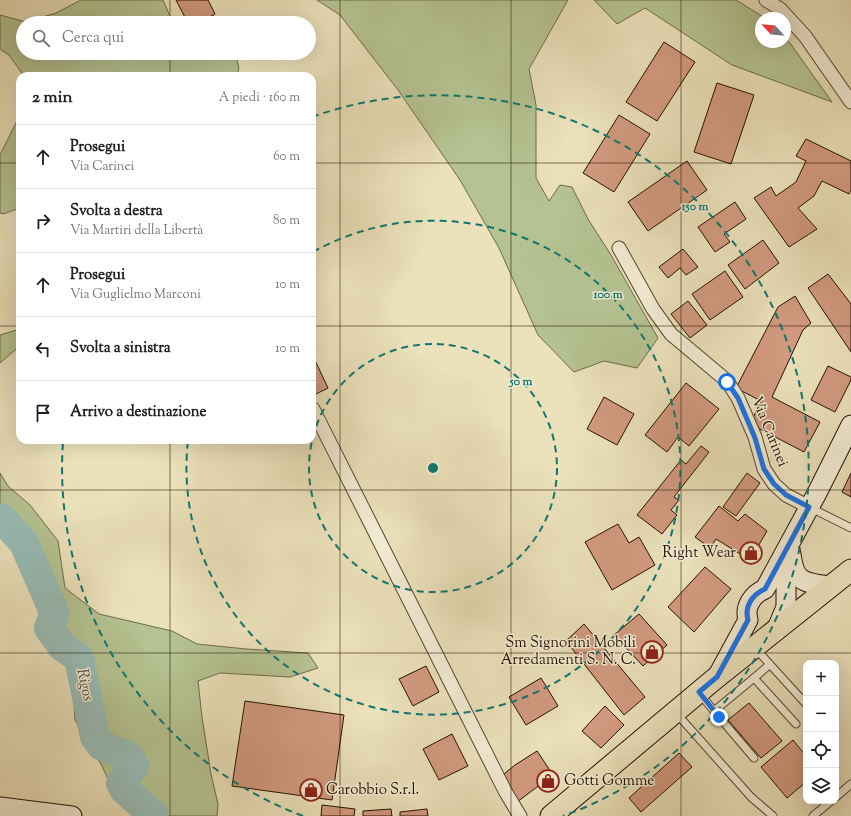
<!DOCTYPE html>
<html lang="it">
<meta charset="utf-8">
<style>
body{margin:0;font-family:"Sorts Mill Goudy",serif;background:#f2f2f2;color:#202124}
.controls{position:absolute;right:12px;bottom:12px;display:grid;overflow:hidden;border-radius:8px;box-shadow:0 4px 16px #0002}
.controls button{width:36px;height:36px;display:grid;place-items:center;padding:0;border:0;border-bottom:1px solid #e0e0e0;background:#fff;color:#202124;font:20px sans-serif}
.compass{position:absolute;left:755px;top:12px;width:36px;height:36px;border-radius:50%;background:#fff;box-shadow:0 4px 16px #0002;rotate:296deg}
.stop{position:absolute;width:12px;height:12px;margin:-9px;border:3px solid #1a73e8;border-radius:50%;background:#fff}
.stop.end{background:#1a73e8;border-color:#fff;box-shadow:0 1px 4px #0008}
.list{margin:0;padding:0;list-style:none}
h2{display:flex;justify-content:space-between;align-items:center;height:52px;margin:0;padding:0 16px;font-size:17px}
h2 small{font-size:13px;font-weight:400;color:#757577}
.list li{display:grid;grid-template-columns:26px 1fr auto;gap:12px;align-items:center;box-sizing:border-box;height:64px;padding:0 16px;border-top:1px solid #e0e0e0}
.list b{display:block;font-size:15px;white-space:nowrap}
.list p{margin:0;font-size:13px;white-space:nowrap;color:#757577}
.list em{font-size:13px;font-style:normal;color:#757577}
.icon{flex:none;width:22px;height:22px;fill:none;stroke:currentColor;stroke-width:2;stroke-linecap:round;stroke-linejoin:round}
.map{position:relative;flex:none;width:851px;height:816px;overflow:hidden}
.search{position:absolute;background:#fff;box-shadow:0 4px 16px #0002;left:16px;top:16px;width:300px;height:44px;display:flex;align-items:center;gap:10px;box-sizing:border-box;padding:0 14px;border-radius:22px;color:#757577;font-size:15px}
.panel{position:absolute;background:#fff;box-shadow:0 4px 16px #0002;left:16px;top:72px;width:300px;height:372px;border-radius:12px}
.map>svg:first-child{display:block}
.green{fill:#b5c392;stroke:#6e6a49}
.lines{fill:none;stroke-linecap:round;stroke-linejoin:round}
.river{stroke:#99bcb6;stroke-width:30}
.building{fill:#d29a80;stroke:#261000}
.lane-casing{stroke:#57442f;stroke-width:9}
.street-casing{stroke:#57442f;stroke-width:15}
.secondary-casing{stroke:#261000;stroke-width:21}
.primary-casing{stroke:#261000;stroke-width:23}
.lane{stroke:#f2ecd3;stroke-width:7}
.street{stroke:#f2ecd3;stroke-width:13}
.secondary{stroke:#f2ecd3;stroke-width:19}
.primary{stroke:#ebe1bb;stroke-width:21}
.route{stroke:#1a73e8;stroke-width:5}
.grid{fill:none;stroke:#261000;stroke-width:1;stroke-opacity:0.55}
.ring{fill:none;stroke:#0f766e;stroke-width:2;stroke-dasharray:7 5}
.labels{text-anchor:middle;dominant-baseline:central;stroke-width:3;stroke-linejoin:round;paint-order:stroke}
.street-label{font-size:15px;fill:#261000;stroke:#f2ecd3}
.poi-label{font-size:15px;fill:#261000;stroke:#f2ecd3;text-anchor:end}
.water-label{font-size:16px;font-style:italic;fill:#4e4c40;stroke:#f2ecd3}
.centre{fill:#0f766e;stroke:#f2ecd3;stroke-width:2}
.ring-label{font-size:12px;text-anchor:middle;font-weight:bold;fill:#0f766e;stroke:#f2ecd3;stroke-width:3;stroke-linejoin:round;paint-order:stroke}
</style>
<div class="map">
<svg width="851" height="816" viewBox="0 0 851 816">
<rect width="100%" height="100%" fill="#ebe1bb"/>
<filter id="stains"><feTurbulence type="fractalNoise" baseFrequency=".005" numOctaves="4"/><feColorMatrix values="0 0 0 0 .2 0 0 0 0 .09 0 0 0 0 .02 0 0 0 .5 -.17"/></filter>
<radialGradient id="worn" r=".72"><stop offset=".6" stop-color="#630" stop-opacity="0"/><stop offset="1" stop-color="#630" stop-opacity=".3"/></radialGradient>
<g class="green">
<path d="M 81,0 L 163,0 L 173,23 L 23,23 L 23,53 L 235,53 L 239,68 L 237,76 L 24,76 L 9,55 L 0,49 L 0,15 L 26,22 L 56,13 Z"/>
<path d="M 317,0 L 568,0 L 529,69 L 536,105 L 536,178 L 549,201 L 560,185 L 572,187 L 588,219 L 611,255 L 658,338 L 637,368 L 604,361 L 574,372 L 538,335 L 499,248 L 460,180 L 398,90 L 340,15 Z"/>
<path d="M 594,0 L 736,0 L 765,18 L 761,18 L 761,42 L 785,42 L 785,38 L 790,43 L 832,102 L 732,65 L 645,8 L 617,24 Z"/>
<path d="M 20,115 L 20,208 L 3,214 L 0,213 L 0,155 Z"/>
<path d="M 20,329 L 20,346 L 0,363 L 0,335 Z"/>
<path d="M 0,473 L 8,486 L 30,505 L 58,541 L 65,588 L 99,614 L 172,631 L 197,644 L 246,649 L 308,653 L 318,668 L 290,677 L 220,673 L 198,681 L 202,717 L 211,774 L 218,804 L 217,816 L 140,816 L 112,788 L 102,766 L 75,720 L 73,689 L 69,661 L 42,640 L 38,605 L 12,541 L 0,531 Z"/>
</g>
<g class="lines">
<path class="river" d="M 0,518 L 5,522 L 24,543 L 55,614 L 49,628 L 63,647 L 79,658 L 95,737 L 102,746 L 129,756 L 134,766 L 121,783 L 124,789 L 154,816"/>
</g>
<g class="building">
<path d="M 176,0 L 208,0 L 215,14 L 199,23 L 188,23 Z"/>
<path d="M 664,42 L 695,62 L 657,121 L 626,102 Z"/>
<path d="M 717,83 L 754,95 L 731,164 L 694,152 Z"/>
<path d="M 619,115 L 650,134 L 614,192 L 583,173 Z"/>
<path d="M 806,139 L 851,161 L 851,190 L 849,194 L 822,181 L 814,196 L 798,208 L 817,229 L 789,247 L 754,198 L 771,187 L 776,196 L 796,182 L 806,161 L 796,156 Z"/>
<path d="M 687,161 L 707,190 L 648,231 L 628,202 Z"/>
<path d="M 735,202 L 746,219 L 724,234 L 730,242 L 715,252 L 698,227 Z"/>
<path d="M 763,240 L 779,263 L 745,289 L 728,265 Z"/>
<path d="M 683,249 L 698,267 L 686,275 L 680,268 L 668,278 L 659,267 Z"/>
<path d="M 725,271 L 743,297 L 710,320 L 692,294 Z"/>
<path d="M 828,274 L 851,304 L 851,352 L 808,288 Z"/>
<path d="M 795,296 L 811,323 L 803,330 L 772,397 L 820,422 L 804,452 L 750,424 L 761,401 L 736,388 L 778,307 Z"/>
<path d="M 688,301 L 707,325 L 690,338 L 671,314 Z"/>
<path d="M 312,354 L 328,388 L 312,396 Z"/>
<path d="M 828,366 L 851,377 L 851,380 L 835,412 L 811,400 Z"/>
<path d="M 686,383 L 719,409 L 689,446 L 678,437 L 667,452 L 645,435 Z"/>
<path d="M 604,397 L 634,414 L 617,445 L 587,429 Z"/>
<path d="M 701,446 L 709,452 L 674,497 L 679,500 L 671,510 L 677,515 L 662,534 L 637,515 L 681,460 L 686,464 Z"/>
<path d="M 747,473 L 760,483 L 736,516 L 723,507 Z"/>
<path d="M 851,473 L 851,497 L 842,492 Z"/>
<path d="M 719,506 L 738,521 L 745,514 L 767,531 L 750,560 L 716,539 L 710,548 L 695,537 Z"/>
<path d="M 618,524 L 629,543 L 639,537 L 655,565 L 612,590 L 585,542 Z"/>
<path d="M 705,567 L 731,589 L 694,632 L 668,607 Z"/>
<path d="M 639,614 L 667,645 L 643,666 L 614,635 Z"/>
<path d="M 584,624 L 645,697 L 624,715 L 566,641 Z"/>
<path d="M 426,666 L 439,692 L 413,706 L 399,679 Z"/>
<path d="M 541,678 L 558,706 L 526,725 L 509,697 Z"/>
<path d="M 245,701 L 344,715 L 332,800 L 232,786 Z"/>
<path d="M 749,703 L 782,741 L 761,758 L 728,720 Z"/>
<path d="M 605,706 L 624,725 L 601,748 L 582,731 Z"/>
<path d="M 452,734 L 468,766 L 439,780 L 423,749 Z"/>
<path d="M 793,740 L 806,756 L 806,782 L 787,798 L 761,767 Z"/>
<path d="M 537,751 L 553,775 L 517,802 L 499,778 L 515,765 Z"/>
<path d="M 679,753 L 692,767 L 641,812 L 629,798 Z"/>
<path d="M 322,805 L 355,809 L 354,816 L 321,816 Z"/>
<path d="M 391,809 L 392,816 L 363,816 L 363,811 Z"/>
<path d="M 427,809 L 428,816 L 400,816 L 400,812 Z"/>
</g>
<g class="lines">
<g class="lane-casing">
<g id="lane">
<path d="M 809,507 L 851,528"/>
<path d="M 756,649 L 806,704"/>
<path d="M 754,678 L 769,665"/>
<path d="M 700,694 L 714,711 L 754,678 L 796,724"/>
<path d="M 714,711 L 754,758"/>
<path d="M 677,714 L 751,797 L 773,816"/>
<path d="M 836,797 L 851,784"/>
<path d="M 813,816 L 831,801"/>
</g>
</g>
<g class="street-casing">
<g id="street">
<path d="M 766,0 L 780,9 L 805,36 L 851,102"/>
<path d="M 619,248 L 653,309 L 671,334 L 727,381 L 738,398 L 755,437 L 764,469 L 774,484 L 786,495 L 809,507"/>
<path d="M 313,409 L 505,791 L 520,816"/>
</g>
</g>
<g class="secondary-casing">
<g id="secondary">
<path d="M 791,554 C 792,561 793,572 800,578 C 807,584 822,585 831,586"/>
<path d="M 776,631 L 786,607 L 786,565 L 788,552"/>
<path d="M 717,677 L 748,620 C 744,606 753,594 765,589 L 817,493 L 851,425"/>
<path d="M 0,807 L 72,816"/>
</g>
</g>
<g class="primary-casing">
<path id="primary" d="M 551,816 L 717,677 L 851,570"/>
</g>
<use href="#lane" class="lane"/>
<use href="#street" class="street"/>
<use href="#secondary" class="secondary"/>
<use href="#primary" class="primary"/>
</g>
<g class="lines">
<path class="route" d="M 719,717 L 699,692 L 717,677 L 748,620 C 744,606 753,594 765,589 L 809,507 L 786,495 L 774,484 L 764,469 L 755,438 L 738,398 L 727,382"/>
</g>
<path class="grid" d="M 170,0 L 170,23M 340,0 L 340,816M 511,0 L 511,816M 681,0 L 681,816M 170,53 L 170,76M 0,163 L 20,163M 312,163 L 851,163M 0,326 L 20,326M 312,326 L 851,326M 170,440 L 170,816M 0,490 L 851,490M 0,653 L 851,653"/>
<g class="ring">
<circle cx="433" cy="468" r="124"/>
<path d="M313 252A247 247 0 1 1 188 440"/>
<path d="M303 816A371 371 0 0 1 63 442M312 117A371 371 0 0 1 563 816"/>
</g>
<defs>
<g id="shop-ring" transform="scale(1.15)"><circle r="9.5" fill="#f2ecd3" stroke="#8f2418" stroke-width="1.5"/><path d="M-5-2.5h2.3a2.7 3.5 0 0 1 5.4 0H5L5.5 6h-11ZM-1.5-2.5h3a1.5 2.3 0 0 0-3 0Z" fill="#8f2418"/></g>
</defs>
<g fill-rule="evenodd">
<use href="#shop-ring" x="751" y="553"/>
<use href="#shop-ring" x="652" y="652"/>
<use href="#shop-ring" x="548" y="781"/>
<use href="#shop-ring" x="311" y="790"/>
</g>
<g class="labels">
<g class="street-label">
<text transform="translate(769 432) rotate(68)">Via Carinei</text>
</g>
<g class="poi-label">
<text x="736" y="553">Right Wear</text>
<text x="636" y="643">Sm Signorini Mobili<tspan x="636" dy="17">Arredamenti S. N. C.</tspan></text>
<text x="564" y="781" text-anchor="start">Gotti Gomme</text>
<text x="326" y="790" text-anchor="start">Carobbio S.r.l.</text>
</g>
<g class="water-label">
<text transform="translate(84 685) rotate(78)">Rigos</text>
</g>
</g>
<circle cx="433" cy="468" r="6" class="centre"/>
<g class="ring-label">
<text x="695" y="210">150 m</text>
<text x="608" y="298">100 m</text>
<text x="521" y="385">50 m</text>
</g>
<rect width="100%" height="100%" filter="url(#stains)"/>
<rect width="100%" height="100%" fill="url(#worn)"/>
</svg>
<div class="controls">
<button>+</button>
<button>−</button>
<button><svg class="icon" aria-label="locate" viewBox="0 0 24 24"><circle cx="12" cy="12" r="6"/><path d="M12 2v4M12 18v4M2 12h4M18 12h4"/></svg></button>
<button><svg class="icon" aria-label="layers" viewBox="0 0 24 24"><path d="M12 4l9 5-9 5-9-5zM3 14l9 5 9-5"/></svg></button>
</div>
<svg class="compass" viewBox="-18 -18 36 36"><path d="M0-13l5 13h-10z" fill="#e53935"/><path d="M0 13l5-13h-10z" fill="#757577"/></svg>
<div class="stop" style="left:727px;top:382px"></div>
<div class="stop end" style="left:719px;top:717px"></div>
<div class="search"><svg class="icon" aria-label="search" viewBox="0 0 24 24"><circle cx="10" cy="10" r="6"/><path d="M15 15l6 6"/></svg>Cerca qui</div>
<section class="panel">
<h2>2 min<small>A piedi · 160 m</small></h2>
<ul class="list">
<li><svg class="icon" aria-label="ahead" viewBox="0 0 24 24"><path d="M12 20V5M6 11l6-6 6 6"/></svg><div><b>Prosegui</b><p>Via Carinei</p></div><em>60 m</em></li>
<li><svg class="icon" aria-label="right" viewBox="0 0 24 24"><path d="M7 20v-9h11M14 6l5 5-5 5"/></svg><div><b>Svolta a destra</b><p>Via Martiri della Libertà</p></div><em>80 m</em></li>
<li><svg class="icon" aria-label="ahead" viewBox="0 0 24 24"><path d="M12 20V5M6 11l6-6 6 6"/></svg><div><b>Prosegui</b><p>Via Guglielmo Marconi</p></div><em>10 m</em></li>
<li><svg class="icon" aria-label="left" viewBox="0 0 24 24"><path d="M17 20v-9H6M10 6l-5 5 5 5"/></svg><div><b>Svolta a sinistra</b></div><em>10 m</em></li>
<li><svg class="icon" aria-label="arrive" viewBox="0 0 24 24"><path d="M6 21V4h12l-3 4 3 4H6"/></svg><div><b>Arrivo a destinazione</b></div></li>
</ul>
</section>
</div>
